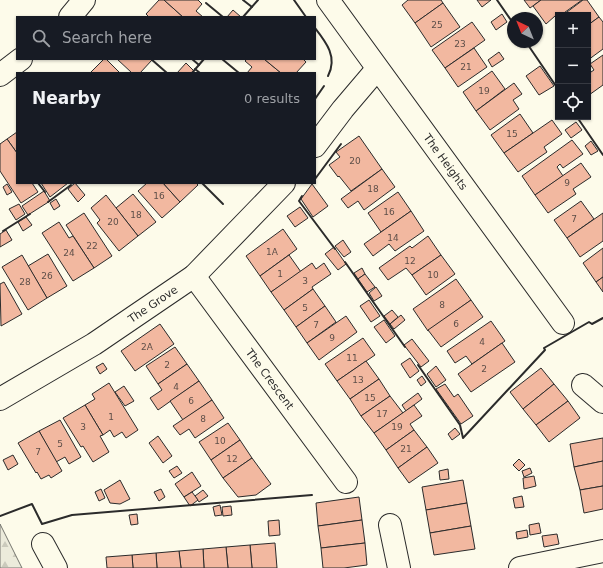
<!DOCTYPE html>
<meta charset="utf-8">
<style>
body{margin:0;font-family:"DejaVu Sans",sans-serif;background:#242831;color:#f1f3f6}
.controls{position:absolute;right:12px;top:12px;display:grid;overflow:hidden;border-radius:0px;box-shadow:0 1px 3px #0004}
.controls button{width:36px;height:36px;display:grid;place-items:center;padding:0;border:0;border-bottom:1px solid #363941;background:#171b24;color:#f1f3f6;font:20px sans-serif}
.compass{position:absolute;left:507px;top:12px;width:36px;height:36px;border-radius:50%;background:#171b24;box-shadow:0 1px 3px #0004;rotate:317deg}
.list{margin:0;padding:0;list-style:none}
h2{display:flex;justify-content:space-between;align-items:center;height:52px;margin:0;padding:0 16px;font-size:17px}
h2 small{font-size:13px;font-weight:400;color:#9ea1a6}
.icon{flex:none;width:22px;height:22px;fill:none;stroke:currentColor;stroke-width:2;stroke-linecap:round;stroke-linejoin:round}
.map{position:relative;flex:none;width:603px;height:568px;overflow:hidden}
.search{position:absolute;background:#171b24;box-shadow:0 1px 3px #0004;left:16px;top:16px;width:300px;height:44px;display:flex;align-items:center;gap:10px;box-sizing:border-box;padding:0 14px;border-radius:0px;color:#9ea1a6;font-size:15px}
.panel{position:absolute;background:#171b24;box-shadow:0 1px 3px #0004;left:16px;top:72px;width:300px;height:112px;border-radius:0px}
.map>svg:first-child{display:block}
.forest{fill:url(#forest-firs);stroke:#74746e}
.building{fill:#f2b8a0;stroke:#2b2b2b}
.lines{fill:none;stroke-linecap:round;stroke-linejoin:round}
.minor-casing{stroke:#2b2b2b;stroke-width:24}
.minor{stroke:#fdfbea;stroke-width:22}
.wall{stroke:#2b2b2b;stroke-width:2}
.labels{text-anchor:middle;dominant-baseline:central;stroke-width:3;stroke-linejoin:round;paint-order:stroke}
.number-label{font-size:9px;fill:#5d4e48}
.street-label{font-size:11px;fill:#2b2b2b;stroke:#fdfbea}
</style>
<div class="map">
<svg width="603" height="568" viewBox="0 0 603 568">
<defs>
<pattern id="forest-firs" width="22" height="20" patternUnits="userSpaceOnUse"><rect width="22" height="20" fill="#ecebdb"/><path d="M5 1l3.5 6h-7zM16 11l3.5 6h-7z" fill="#cbcabc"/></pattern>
</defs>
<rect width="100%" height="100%" fill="#fdfbea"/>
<path class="forest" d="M 0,524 L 22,568 L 0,568 Z"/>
<g class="building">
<path d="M 159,0 L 164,0 L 183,17 L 149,17 L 146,14 Z"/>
<path d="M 164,0 L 198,0 L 202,4 L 196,11 L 203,17 L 183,17 Z"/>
<path d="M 408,0 L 441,0 L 443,3 L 415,23 L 402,5 Z"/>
<path d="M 477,0 L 491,0 L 482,7 Z"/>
<path d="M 524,0 L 541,0 L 530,8 Z"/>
<path d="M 541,0 L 582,0 L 561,15 L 558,15 L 557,18 L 555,16 L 546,24 L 533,6 Z"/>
<path d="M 583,0 L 587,0 L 599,17 L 588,25 L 588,15 L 563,15 Z"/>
<path d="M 443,3 L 460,27 L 431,47 L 415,23 Z"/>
<path d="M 233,10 L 241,17 L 227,17 Z"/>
<path d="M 502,14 L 507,22 L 496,30 L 491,22 Z"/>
<path d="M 599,17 L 603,22 L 603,49 L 588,60 L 588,25 Z"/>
<path d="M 472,22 L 485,40 L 445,68 L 432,50 Z"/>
<path d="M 474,48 L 487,67 L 458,87 L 445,68 Z"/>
<path d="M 499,52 L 504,59 L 492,67 L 488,60 Z"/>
<path d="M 603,55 L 603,85 L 589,95 L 588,74 L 594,70 L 590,64 Z"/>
<path d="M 104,59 L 106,59 L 120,73 L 90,73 Z"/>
<path d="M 117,59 L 151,59 L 152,60 L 140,73 L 132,73 Z"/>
<path d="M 247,59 L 264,59 L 281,73 L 247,73 L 252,67 L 245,61 Z"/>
<path d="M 264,59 L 303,59 L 306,62 L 296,73 L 281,73 Z"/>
<path d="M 186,63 L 194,71 L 192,73 L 177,73 Z"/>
<path d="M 540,66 L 554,86 L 539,95 L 526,76 Z"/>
<path d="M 492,71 L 505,89 L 476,111 L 463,92 Z"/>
<path d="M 514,83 L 522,94 L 513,100 L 519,109 L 490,130 L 476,111 Z"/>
<path d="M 520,114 L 533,133 L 504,153 L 491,135 Z"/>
<path d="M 552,120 L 562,134 L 544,147 L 547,152 L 518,172 L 504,153 Z"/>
<path d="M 576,122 L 582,130 L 571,138 L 565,130 Z"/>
<path d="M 17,132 L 17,153 L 7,139 Z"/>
<path d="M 359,136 L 382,169 L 351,191 L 339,176 L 338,177 L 329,165 L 340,157 L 336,152 Z"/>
<path d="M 7,139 L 17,153 L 17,183 L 32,183 L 38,192 L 21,203 L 0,171 L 0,144 Z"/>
<path d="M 572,140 L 583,154 L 563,168 L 560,164 L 557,167 L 563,176 L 535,195 L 522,176 Z"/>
<path d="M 591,141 L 598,151 L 591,155 L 585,146 Z"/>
<path d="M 581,163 L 591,177 L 573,189 L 576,194 L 548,213 L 535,195 Z"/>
<path d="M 382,169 L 395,187 L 364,210 L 358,201 L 348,208 L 341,199 Z"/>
<path d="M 41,183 L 68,183 L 50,197 Z"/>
<path d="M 75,183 L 85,195 L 78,202 L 68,189 Z"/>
<path d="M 147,183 L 163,183 L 180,202 L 162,218 L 138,191 Z"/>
<path d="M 163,183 L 196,183 L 198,185 L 180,202 Z"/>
<path d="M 7,184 L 12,192 L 7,195 L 3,187 Z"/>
<path d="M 312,184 L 328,206 L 313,217 L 301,199 Z"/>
<path d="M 44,191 L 50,201 L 28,215 L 22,206 Z"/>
<path d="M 398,192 L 411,211 L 381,232 L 368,213 Z"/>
<path d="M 133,194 L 156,222 L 138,236 L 116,208 Z"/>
<path d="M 106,195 L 138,236 L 119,251 L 97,223 L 100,220 L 91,208 Z"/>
<path d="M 56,199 L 60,206 L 54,210 L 50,203 Z"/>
<path d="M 581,201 L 594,219 L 567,238 L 554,220 Z"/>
<path d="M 19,204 L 25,214 L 16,220 L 9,209 Z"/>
<path d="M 300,207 L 308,218 L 295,227 L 287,216 Z"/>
<path d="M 411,211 L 424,231 L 395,251 L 389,244 L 373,256 L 364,244 Z"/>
<path d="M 84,213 L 112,256 L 94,268 L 66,225 Z"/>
<path d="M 603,213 L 603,241 L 580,257 L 567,238 Z"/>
<path d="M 26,217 L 32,225 L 23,231 L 18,222 Z"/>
<path d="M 59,222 L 69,238 L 73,236 L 94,268 L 73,281 L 42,233 Z"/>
<path d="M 283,229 L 297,249 L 260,276 L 246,256 Z"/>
<path d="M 6,230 L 12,240 L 0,247 L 0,234 Z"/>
<path d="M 428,236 L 441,255 L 412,275 L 406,268 L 388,280 L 379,268 L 410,246 L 412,248 Z"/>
<path d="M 343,240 L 351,252 L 344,257 L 335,246 Z"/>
<path d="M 334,247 L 346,264 L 338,270 L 325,254 Z"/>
<path d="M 603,248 L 603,277 L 596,282 L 583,263 Z"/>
<path d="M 48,254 L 67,286 L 47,298 L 28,266 Z"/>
<path d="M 22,255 L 47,298 L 28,310 L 2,267 Z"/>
<path d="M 289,255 L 301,272 L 271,292 L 260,276 Z"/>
<path d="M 441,255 L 455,274 L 426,295 L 412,275 Z"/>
<path d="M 312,263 L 316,269 L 324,263 L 331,274 L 312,287 L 313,289 L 284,310 L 271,292 Z"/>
<path d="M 362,268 L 365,274 L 358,279 L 354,273 Z"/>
<path d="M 365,274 L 375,287 L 367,292 L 358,279 Z"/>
<path d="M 603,277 L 603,292 L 596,282 Z"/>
<path d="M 456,279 L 471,300 L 428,331 L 413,309 Z"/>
<path d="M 4,282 L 22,314 L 1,326 L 0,284 Z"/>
<path d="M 376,287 L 382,296 L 374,301 L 369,293 Z"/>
<path d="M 313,289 L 325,306 L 296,327 L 284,310 Z"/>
<path d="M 369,300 L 380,316 L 371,322 L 360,306 Z"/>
<path d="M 471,300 L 483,317 L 441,347 L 428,330 Z"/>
<path d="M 325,306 L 336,322 L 307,343 L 296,327 Z"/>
<path d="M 392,310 L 398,317 L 390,324 L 384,316 Z"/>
<path d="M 401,315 L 405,320 L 394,329 L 390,324 Z"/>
<path d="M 346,316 L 357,332 L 319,360 L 307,343 Z"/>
<path d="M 384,320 L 395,336 L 386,343 L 374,327 Z"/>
<path d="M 491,321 L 505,341 L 472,364 L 466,356 L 455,363 L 447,351 Z"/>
<path d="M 160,324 L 174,344 L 135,371 L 121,351 Z"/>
<path d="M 363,338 L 375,355 L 337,381 L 325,364 Z"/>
<path d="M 412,339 L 429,361 L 421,367 L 404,345 Z"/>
<path d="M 502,343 L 515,362 L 471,392 L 458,374 Z"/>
<path d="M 175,347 L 187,364 L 158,384 L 146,366 Z"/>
<path d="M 410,358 L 419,371 L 410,378 L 401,364 Z"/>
<path d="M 366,361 L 379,379 L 350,399 L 337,381 Z"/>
<path d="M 103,363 L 107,369 L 100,374 L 96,367 Z"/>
<path d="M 187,364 L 199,381 L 158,410 L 150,398 L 162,390 L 158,384 Z"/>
<path d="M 436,366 L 446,380 L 436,387 L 427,374 Z"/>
<path d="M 541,368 L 554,384 L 523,409 L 510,392 Z"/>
<path d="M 422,376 L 426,382 L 421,386 L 417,380 Z"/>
<path d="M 379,379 L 390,396 L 361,416 L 350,399 Z"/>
<path d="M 199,381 L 212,400 L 183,420 L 170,401 Z"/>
<path d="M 109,383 L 138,430 L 126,438 L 122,432 L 114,437 L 110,430 L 103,435 L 85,405 L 95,399 L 92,394 Z"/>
<path d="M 445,384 L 454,397 L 458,394 L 473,416 L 461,424 L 436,389 Z"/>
<path d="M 554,384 L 568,401 L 536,425 L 523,409 Z"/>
<path d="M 124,386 L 134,401 L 125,406 L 115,392 Z"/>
<path d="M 418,393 L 422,399 L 406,411 L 402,405 Z"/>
<path d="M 390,396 L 403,413 L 374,433 L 361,416 Z"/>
<path d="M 212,400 L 224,418 L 195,438 L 189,429 L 180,435 L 173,426 Z"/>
<path d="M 568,401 L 580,418 L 549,442 L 536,425 Z"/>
<path d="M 85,405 L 103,435 L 100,436 L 109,452 L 93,462 L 83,446 L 81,447 L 63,418 Z"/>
<path d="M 414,405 L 422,416 L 410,424 L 414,430 L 386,450 L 374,433 Z"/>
<path d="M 60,420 L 81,457 L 69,464 L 65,457 L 56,462 L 39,431 Z"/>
<path d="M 228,423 L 240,440 L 211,460 L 199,442 Z"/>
<path d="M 455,428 L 460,434 L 452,440 L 448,434 Z"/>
<path d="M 414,430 L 427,447 L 398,468 L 386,450 Z"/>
<path d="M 39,431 L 62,471 L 51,478 L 49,475 L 41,479 L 37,472 L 36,473 L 18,443 Z"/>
<path d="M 158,436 L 172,456 L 163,463 L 149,443 Z"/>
<path d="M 603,438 L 603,461 L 574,467 L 570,444 Z"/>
<path d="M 240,440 L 252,458 L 223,478 L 211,460 Z"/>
<path d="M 427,447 L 438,463 L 409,483 L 398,468 Z"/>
<path d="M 13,455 L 18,464 L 8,470 L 3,460 Z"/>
<path d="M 252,458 L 271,484 L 256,495 L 238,497 L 223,478 Z"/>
<path d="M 519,459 L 525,465 L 519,471 L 513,465 Z"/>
<path d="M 603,461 L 603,486 L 580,490 L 574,467 Z"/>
<path d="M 177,466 L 182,473 L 174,478 L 169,471 Z"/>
<path d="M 530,468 L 532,473 L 524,477 L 522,471 Z"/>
<path d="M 448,469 L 449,479 L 440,480 L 439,471 Z"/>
<path d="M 192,472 L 201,486 L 184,497 L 175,484 Z"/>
<path d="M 534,476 L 536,486 L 524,489 L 523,478 Z"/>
<path d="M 120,480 L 130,499 L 120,504 L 110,503 L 104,490 Z"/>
<path d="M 463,480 L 467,503 L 426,510 L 422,487 Z"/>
<path d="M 603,486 L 603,509 L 584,513 L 580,490 Z"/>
<path d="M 101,489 L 105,498 L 99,501 L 95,492 Z"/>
<path d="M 161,489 L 165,497 L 159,501 L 154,492 Z"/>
<path d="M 203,490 L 208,496 L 199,502 L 195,496 Z"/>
<path d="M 192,492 L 198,500 L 190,506 L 184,497 Z"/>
<path d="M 522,496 L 524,507 L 515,508 L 513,498 Z"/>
<path d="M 359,497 L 362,520 L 318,526 L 316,503 Z"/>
<path d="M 467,503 L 471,526 L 430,533 L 426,510 Z"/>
<path d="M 220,505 L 222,515 L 215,516 L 213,507 Z"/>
<path d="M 231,506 L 232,515 L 223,516 L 222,507 Z"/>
<path d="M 137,514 L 138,524 L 131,525 L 129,515 Z"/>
<path d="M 279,520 L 280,535 L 269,536 L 268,521 Z"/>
<path d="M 362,520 L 365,543 L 321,548 L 318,526 Z"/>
<path d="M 539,523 L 541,533 L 530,535 L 529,525 Z"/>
<path d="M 471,526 L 475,549 L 434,555 L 430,533 Z"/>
<path d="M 527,530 L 528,537 L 517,539 L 516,532 Z"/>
<path d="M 557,534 L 559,544 L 544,547 L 542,536 Z"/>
<path d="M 275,543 L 277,568 L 252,568 L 250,545 Z"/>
<path d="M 365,543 L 367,565 L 344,568 L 323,568 L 321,548 Z"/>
<path d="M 250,545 L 252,568 L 228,568 L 226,547 Z"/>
<path d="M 226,547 L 228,568 L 204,568 L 203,549 Z"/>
<path d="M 203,549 L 204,568 L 181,568 L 179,551 Z"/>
<path d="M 179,551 L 181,568 L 157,568 L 156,553 Z"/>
<path d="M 156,553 L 157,568 L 133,568 L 132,555 Z"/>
<path d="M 132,555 L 133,568 L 107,568 L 106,557 Z"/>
</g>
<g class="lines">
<g class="minor-casing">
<g id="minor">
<path id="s1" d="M 328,0 L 563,323"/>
<path d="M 70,17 L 84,0"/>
<path d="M 0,75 L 21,59"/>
<path d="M 315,146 L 343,109 L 377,69"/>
<path id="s2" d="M 194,276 L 346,482"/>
<path d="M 583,385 L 603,402"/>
<path id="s3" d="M 0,399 L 94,344 L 194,276 L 284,183"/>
<path d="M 390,525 L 399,568"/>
<path d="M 43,544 L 56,568"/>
<path d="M 520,568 L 603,551"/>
</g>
</g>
<use href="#minor" class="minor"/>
<g class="wall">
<path d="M 243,0 L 252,7"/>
<path d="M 294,0 L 306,17"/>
<path d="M 497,0 L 513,23"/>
<path d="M 206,3 L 223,17"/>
<path d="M 243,17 L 258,0"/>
<path d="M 315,28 C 326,42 338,57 328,76"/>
<path d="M 526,42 L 558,89"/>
<path d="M 151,59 L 167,73"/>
<path d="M 192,59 L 199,65"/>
<path d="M 222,59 L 239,73"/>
<path d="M 195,69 L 200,73"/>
<path d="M 192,73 L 204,59"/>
<path d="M 315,99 L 324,86"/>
<path d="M 577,117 L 603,155"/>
<path d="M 315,179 L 341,144"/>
<path d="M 38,183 L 45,192"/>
<path d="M 202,183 L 223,204"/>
<path d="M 302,196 L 299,201 L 335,249"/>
<path d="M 48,202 L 71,185"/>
<path d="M 3,231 L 30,214"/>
<path d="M 345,262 L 405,347"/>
<path d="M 418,365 L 460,425 L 463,438 L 545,350 L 544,348 L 589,322 L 592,324 L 603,318"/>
<path d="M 0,516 L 32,504 L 42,524 L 72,515 L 312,495"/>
</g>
</g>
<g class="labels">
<g class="number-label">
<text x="437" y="25">25</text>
<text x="460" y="44">23</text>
<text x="466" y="67">21</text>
<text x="484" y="91">19</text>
<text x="512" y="134">15</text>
<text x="355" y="161">20</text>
<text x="567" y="183">9</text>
<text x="373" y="189">18</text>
<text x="159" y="196">16</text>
<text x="389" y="212">16</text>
<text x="136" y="215">18</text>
<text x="574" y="219">7</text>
<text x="113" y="222">20</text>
<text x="393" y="238">14</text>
<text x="92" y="246">22</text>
<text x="272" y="252">1A</text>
<text x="69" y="253">24</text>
<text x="410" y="261">12</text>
<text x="280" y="274">1</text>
<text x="433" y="275">10</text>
<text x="47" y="276">26</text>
<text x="305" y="281">3</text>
<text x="25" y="282">28</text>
<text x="442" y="305">8</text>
<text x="305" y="308">5</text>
<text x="456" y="324">6</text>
<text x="316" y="325">7</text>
<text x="332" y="338">9</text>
<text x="482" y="342">4</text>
<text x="147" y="347">2A</text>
<text x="352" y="358">11</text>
<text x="167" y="365">2</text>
<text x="484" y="369">2</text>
<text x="358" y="380">13</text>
<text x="176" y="387">4</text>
<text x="370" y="398">15</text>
<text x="191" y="401">6</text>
<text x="382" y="414">17</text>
<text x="111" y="417">1</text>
<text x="203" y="419">8</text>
<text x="83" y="427">3</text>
<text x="397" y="427">19</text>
<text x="220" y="441">10</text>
<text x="60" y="444">5</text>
<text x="406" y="449">21</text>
<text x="38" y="452">7</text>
<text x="232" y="459">12</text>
</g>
<g class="street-label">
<text stroke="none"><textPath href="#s1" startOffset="200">The Heights</textPath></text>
<text stroke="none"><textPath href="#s3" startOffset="180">The Grove</textPath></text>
<text stroke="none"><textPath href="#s2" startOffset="128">The Crescent</textPath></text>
</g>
</g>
</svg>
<div class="controls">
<button>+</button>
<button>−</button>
<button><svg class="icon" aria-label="locate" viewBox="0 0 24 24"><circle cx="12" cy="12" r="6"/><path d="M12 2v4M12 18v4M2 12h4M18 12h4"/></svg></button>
</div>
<svg class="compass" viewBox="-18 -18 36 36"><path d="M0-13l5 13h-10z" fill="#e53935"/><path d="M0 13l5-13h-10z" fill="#9ea1a6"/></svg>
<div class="search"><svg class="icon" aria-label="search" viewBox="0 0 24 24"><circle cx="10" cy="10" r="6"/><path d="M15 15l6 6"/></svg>Search here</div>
<section class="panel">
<h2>Nearby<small>0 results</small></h2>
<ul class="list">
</ul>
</section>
</div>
